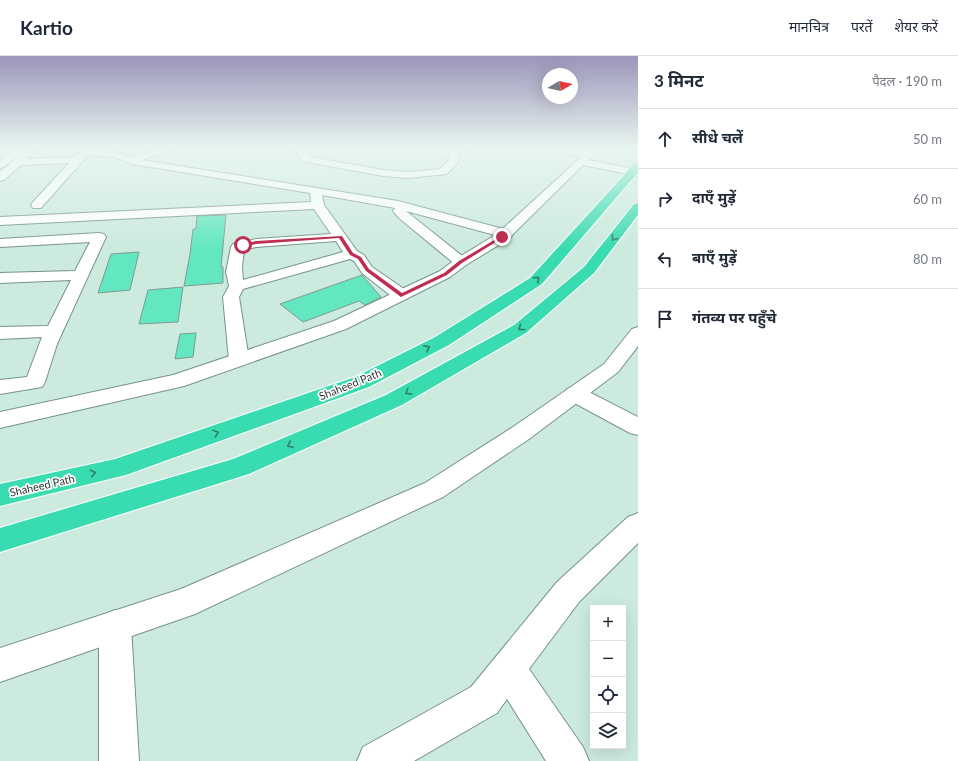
<!DOCTYPE html>
<html lang="hi">
<meta charset="utf-8">
<style>
body{margin:0;font-family:Lato,"Noto Sans Devanagari",sans-serif;background:#f6f6f7;color:#1f2937}
.controls{position:absolute;right:12px;bottom:12px;display:grid;overflow:hidden;border-radius:0px;box-shadow:0 4px 16px #0002}
.controls button{width:36px;height:36px;display:grid;place-items:center;padding:0;border:0;border-bottom:1px solid #e0e1e3;background:#fff;color:#1f2937;font:20px sans-serif}
.compass{position:absolute;left:542px;top:12px;width:36px;height:36px;border-radius:50%;background:#fff;box-shadow:0 4px 16px #0002;rotate:81deg}
.stop{position:absolute;width:12px;height:12px;margin:-9px;border:3px solid #be2e50;border-radius:50%;background:#fff}
.stop.end{background:#be2e50;border-color:#fff;box-shadow:0 1px 4px #0008}
.list{margin:0;padding:0;list-style:none}
h2{display:flex;justify-content:space-between;align-items:center;height:52px;margin:0;padding:0 16px;font-size:17px}
h2 small{font-size:13px;font-weight:400;color:#747a83}
.list li{display:grid;grid-template-columns:26px 1fr auto;gap:12px;align-items:center;box-sizing:border-box;height:60px;padding:0 16px;border-top:1px solid #e0e1e3}
.list b{display:block;font-size:15px;white-space:nowrap}
.list em{font-size:13px;font-style:normal;color:#747a83}
.icon{flex:none;width:22px;height:22px;fill:none;stroke:currentColor;stroke-width:2;stroke-linecap:round;stroke-linejoin:round}
.map{position:relative;flex:none;width:638px;height:705px;overflow:hidden}
header{display:flex;align-items:center;gap:24px;box-sizing:border-box;height:56px;padding:0 20px;background:#fff;border-bottom:1px solid #e0e1e3}
header strong{font-size:19px}
nav{display:flex;gap:22px;margin-inline-start:auto;font-size:14px}
main{display:flex}
aside{flex:1;background:#fff}
.map>svg:first-child{display:block}
.building{fill:#63e7c0;stroke:#7f9b91}
.lines{fill:none;stroke-linecap:round;stroke-linejoin:round}
.street-casing{stroke:#779389;stroke-width:2}
.secondary-casing{stroke:#779389;stroke-width:2}
.highway-casing{stroke:#fff;stroke-width:2}
.street{fill:#fff;fill-rule:evenodd}
.secondary{fill:#fff;fill-rule:evenodd}
.highway{fill:#39dbb1;fill-rule:evenodd}
.highway-bridge-casing{stroke:#fff;stroke-width:12;stroke-linecap:butt}
.highway-bridge{stroke:#39dbb1;stroke-width:10}
.oneway{stroke:#30806b}
.route{fill:#be2e50}
.labels{text-anchor:middle;dominant-baseline:central;stroke-width:3.5;stroke-linejoin:round;paint-order:stroke}
.street-label{font-size:11px;fill:#293531;stroke:#fff}
</style>
<header>
<strong>Kartio</strong>
<nav><a>मानचित्र</a><a>परतें</a><a>शेयर करें</a></nav>
</header>
<main>
<div class="map">
<svg width="638" height="705" viewBox="0 0 638 705">
<rect width="100%" height="100%" fill="#cceade"/>
<g class="building">
<path d="M 226,159 L 221,211 L 223,211 L 223,227 L 184,230 L 190,198 L 193,173 L 196,173 L 197,160 Z"/>
<path d="M 139,196 L 130,234 L 98,237 L 111,198 Z"/>
<path d="M 362,219 L 381,241 L 365,249 L 359,245 L 303,266 L 280,248 Z"/>
<path d="M 183,231 L 178,266 L 139,268 L 148,234 Z"/>
<path d="M 196,277 L 193,301 L 175,303 L 180,278 Z"/>
</g>
<g class="lines">
<g class="street-casing">
<g id="street">
<path d="M 29,93 L 34,96 L 27,103 L 75,101 L 83,93 L 117,95 L 131,101 L 156,93 L 171,93 L 169,95 L 142,104 L 398,145 L 511,175 L 513,178 L 511,181 L 506,182 L 406,155 L 466,203 L 468,206 L 466,209 L 461,210 L 456,209 L 399,162 L 393,155 L 395,152 L 322,139 L 324,149 L 357,195 L 364,199 L 372,211 L 407,235 L 409,239 L 407,243 L 401,244 L 395,243 L 362,217 L 354,205 L 350,203 L 243,233 L 239,241 L 249,304 L 246,308 L 239,310 L 232,308 L 229,304 L 223,241 L 229,230 L 226,216 L 231,191 L 233,188 L 256,183 L 331,178 L 314,153 L 0,169 L 0,161 L 311,146 L 310,137 L 132,108 L 115,101 L 88,99 L 41,152 L 33,152 L 31,149 L 33,146 L 69,107 L 21,109 L 4,124 L 0,125 L 0,116 L 26,94 ZM 336,185 L 343,196 L 243,224 L 242,211 L 244,194 L 256,191 Z"/>
<path d="M 295,93 L 305,93 L 310,101 L 383,114 L 408,116 L 440,113 L 448,105 L 450,97 L 455,93 L 467,93 L 458,100 L 458,106 L 447,118 L 408,122 L 383,120 L 302,105 Z"/>
<path d="M 551,93 L 575,93 L 592,96 L 594,98 L 589,101 L 556,96 Z"/>
<path d="M 99,177 L 104,178 L 106,181 L 57,288 L 45,326 L 42,331 L 0,338 L 0,324 L 27,321 L 42,281 L 0,283 L 0,271 L 48,270 L 71,224 L 0,227 L 0,217 L 75,215 L 90,186 L 0,191 L 0,183 Z"/>
<path d="M 575,331 L 583,333 L 638,361 L 638,379 L 630,377 L 567,343 L 564,338 L 567,333 Z"/>
<path d="M 638,457 L 638,487 L 579,546 L 529,613 L 583,691 L 589,705 L 546,705 L 507,643 L 497,657 L 414,705 L 357,705 L 363,691 L 471,631 L 557,526 L 628,461 Z"/>
<path d="M 115,554 L 126,559 L 131,570 L 139,705 L 99,705 L 99,570 L 104,559 Z"/>
</g>
</g>
<g class="secondary-casing">
<g id="secondary">
<path d="M 15,93 L 26,93 L 4,111 L 0,112 L 0,104 Z"/>
<path d="M 590,93 L 602,93 L 588,104 L 638,114 L 638,120 L 583,109 L 507,184 L 466,209 L 450,221 L 346,273 L 184,330 L 0,372 L 0,356 L 173,319 L 334,265 L 440,215 L 456,203 L 497,178 Z"/>
<path d="M 638,271 L 638,290 L 618,316 L 529,383 L 443,441 L 195,558 L 0,626 L 0,592 L 181,533 L 425,427 L 513,371 L 604,308 L 632,273 Z"/>
</g>
</g>
<g class="highway-casing">
<g id="highway">
<path d="M 630,116 L 635,119 L 634,121 L 542,228 L 449,289 L 369,331 L 126,419 L 0,450 L 0,428 L 115,403 L 355,321 L 435,281 L 530,222 L 626,117 Z"/>
<path d="M 638,147 L 638,159 L 594,217 L 526,277 L 402,349 L 249,418 L 0,496 L 0,472 L 233,403 L 386,339 L 514,269 L 584,211 L 634,148 Z"/>
</g>
</g>
<use href="#street" class="street"/>
<use href="#secondary" class="secondary"/>
<use href="#highway" class="highway"/>
<g class="highway-bridge-casing">
<path id="highway-bridge" d="M 630,119 L 635,113"/>
</g>
<use href="#highway-bridge" class="highway-bridge"/>
</g>
<defs><path id="oneway-chevron" d="M-2-3.5L2.5 0L-2 3.5" fill="none" stroke-width="1.6" stroke-linecap="round" stroke-linejoin="round"/></defs>
<g class="oneway">
<use href="#oneway-chevron" transform="translate(614 182) rotate(128)"/>
<use href="#oneway-chevron" transform="translate(537 223) rotate(-42)"/>
<use href="#oneway-chevron" transform="translate(521 272) rotate(144)"/>
<use href="#oneway-chevron" transform="translate(427 292) rotate(-27)"/>
<use href="#oneway-chevron" transform="translate(408 336) rotate(151)"/>
<use href="#oneway-chevron" transform="translate(216 377) rotate(-19)"/>
<use href="#oneway-chevron" transform="translate(290 389) rotate(157)"/>
<use href="#oneway-chevron" transform="translate(93 417) rotate(-13)"/>
</g>
<linearGradient id="sky" x2="0" y2="1"><stop stop-color="#9c95ba"/><stop offset="0.48" stop-color="#e8f6f0"/><stop offset="1" stop-color="#e8f6f0" stop-opacity="0"/></linearGradient>
<rect width="638" height="192" fill="url(#sky)"/>
<path class="route" d="M 342,180 L 353,197 L 361,201 L 369,213 L 402,237 L 444,217 L 459,205 L 501,180 L 504,181 L 462,207 L 447,219 L 401,241 L 366,215 L 358,203 L 350,199 L 339,182 L 256,188 L 243,191 L 241,189 L 256,185 Z"/>
<g class="labels">
<g class="street-label">
<text transform="translate(350 328) rotate(-22)">Shaheed Path</text>
<text transform="translate(42 429) rotate(-13)">Shaheed Path</text>
</g>
</g>
</svg>
<div class="controls">
<button>+</button>
<button>−</button>
<button><svg class="icon" aria-label="locate" viewBox="0 0 24 24"><circle cx="12" cy="12" r="6"/><path d="M12 2v4M12 18v4M2 12h4M18 12h4"/></svg></button>
<button><svg class="icon" aria-label="layers" viewBox="0 0 24 24"><path d="M12 4l9 5-9 5-9-5zM3 14l9 5 9-5"/></svg></button>
</div>
<svg class="compass" viewBox="-18 -18 36 36"><path d="M0-13l5 13h-10z" fill="#e53935"/><path d="M0 13l5-13h-10z" fill="#747a83"/></svg>
<div class="stop" style="left:243px;top:189px"></div>
<div class="stop end" style="left:502px;top:181px"></div>
</div>
<aside>
<h2>3 मिनट<small>पैदल · 190 m</small></h2>
<ul class="list">
<li><svg class="icon" aria-label="ahead" viewBox="0 0 24 24"><path d="M12 20V5M6 11l6-6 6 6"/></svg><div><b>सीधे चलें</b></div><em>50 m</em></li>
<li><svg class="icon" aria-label="right" viewBox="0 0 24 24"><path d="M7 20v-9h11M14 6l5 5-5 5"/></svg><div><b>दाएँ मुड़ें</b></div><em>60 m</em></li>
<li><svg class="icon" aria-label="left" viewBox="0 0 24 24"><path d="M17 20v-9H6M10 6l-5 5 5 5"/></svg><div><b>बाएँ मुड़ें</b></div><em>80 m</em></li>
<li><svg class="icon" aria-label="arrive" viewBox="0 0 24 24"><path d="M6 21V4h12l-3 4 3 4H6"/></svg><div><b>गंतव्य पर पहुँचे</b></div></li>
</ul>
</aside>
</main>
